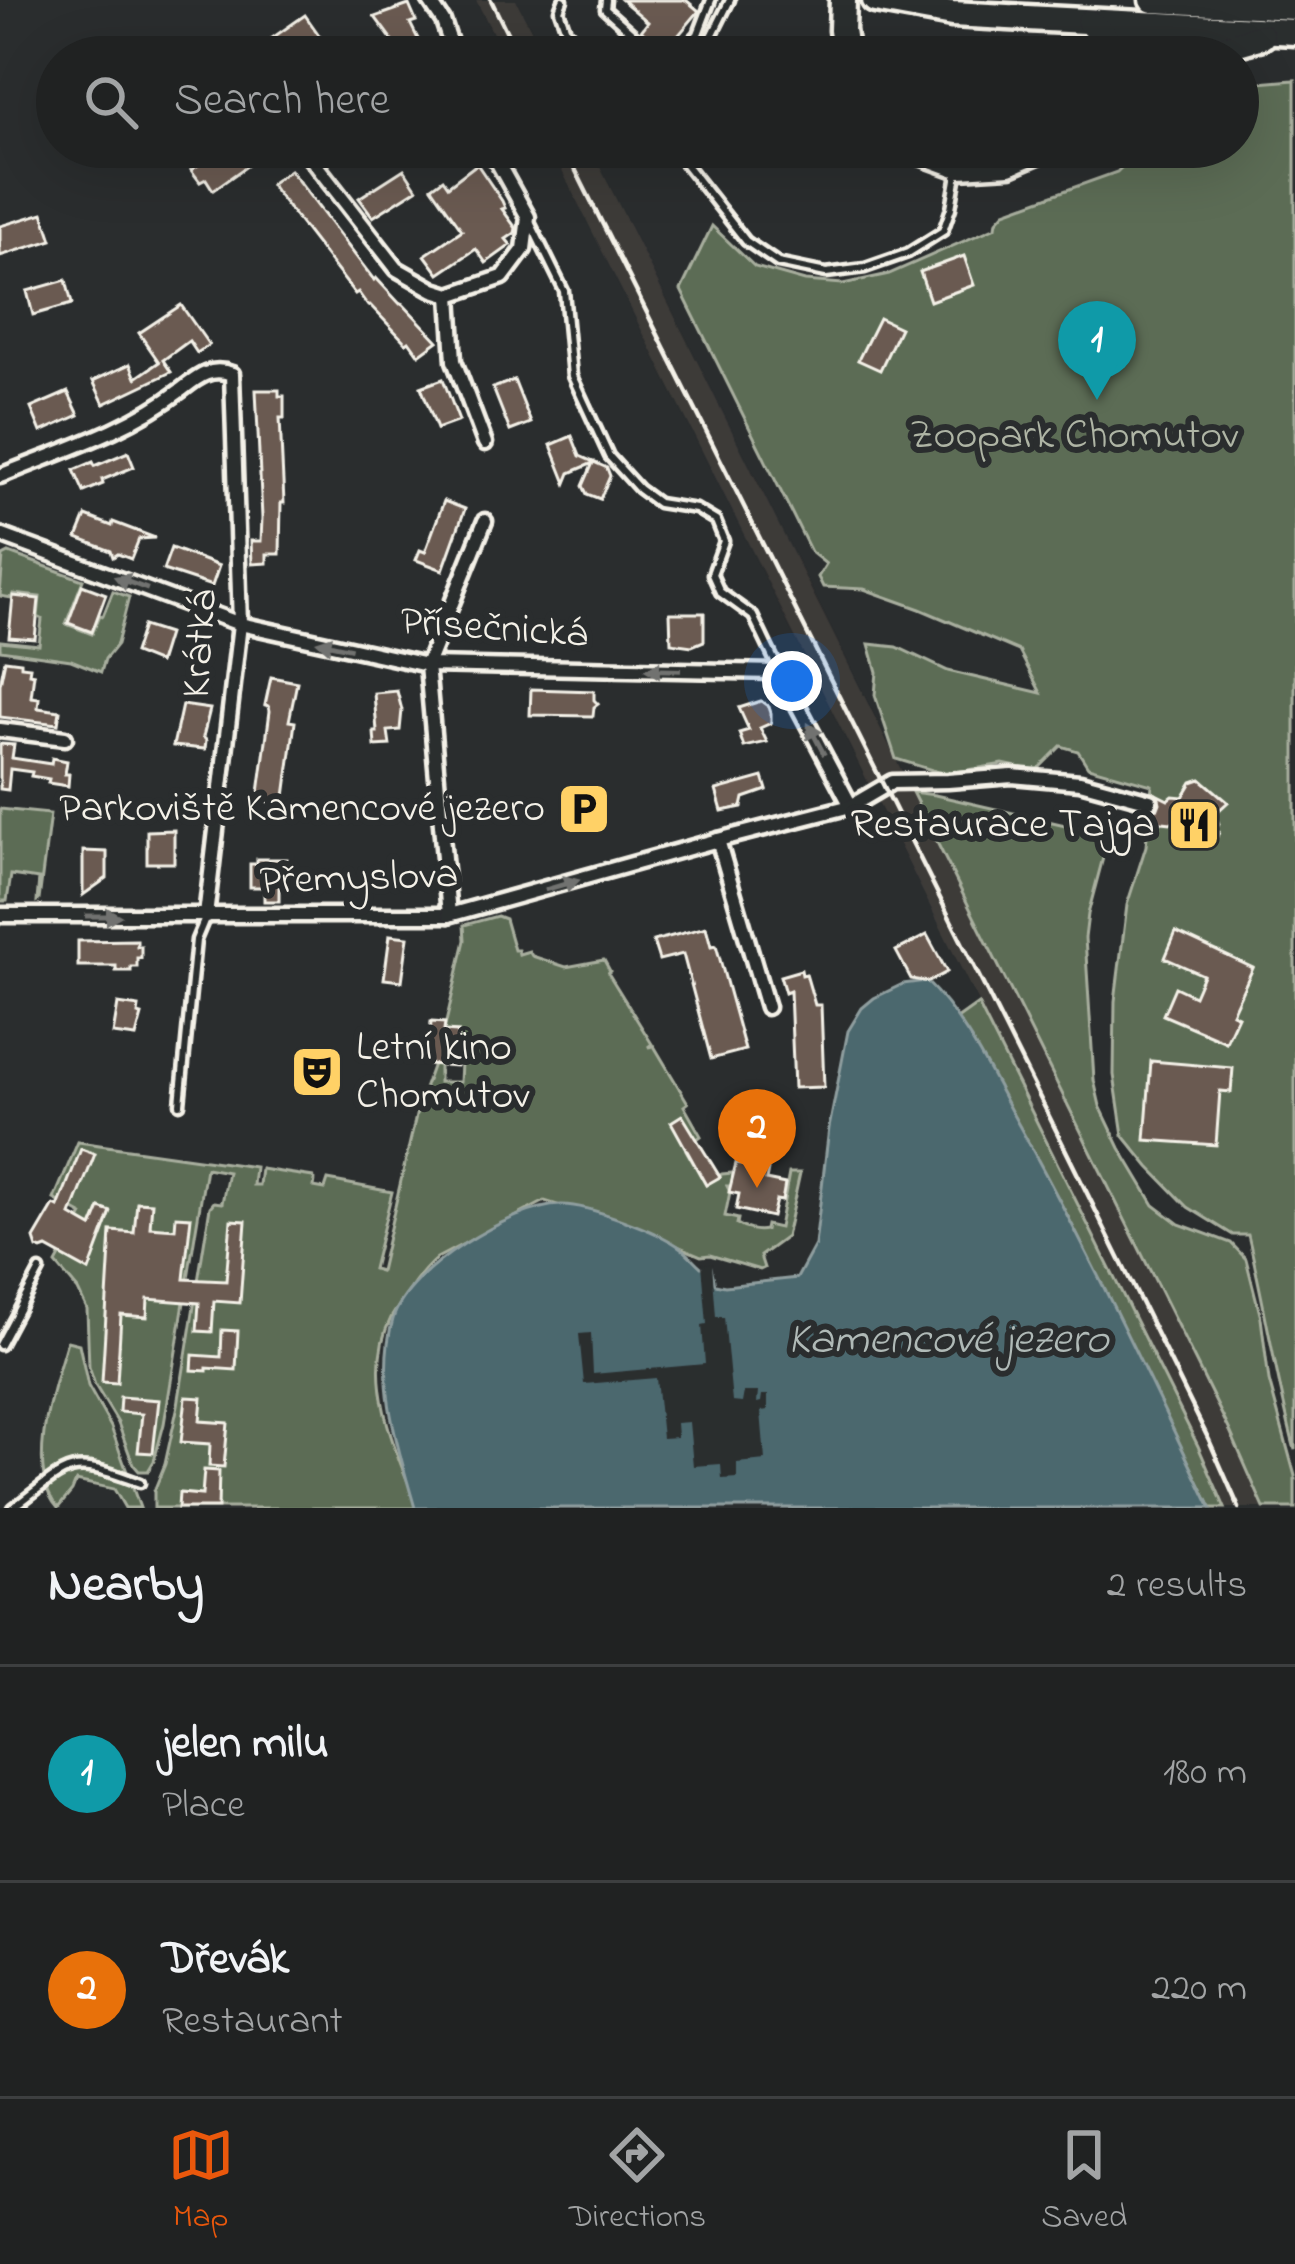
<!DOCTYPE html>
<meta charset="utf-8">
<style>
body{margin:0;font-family:"Indie Flower",sans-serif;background:#2d2f2f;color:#f1f3f6}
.you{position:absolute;left:792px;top:681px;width:42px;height:42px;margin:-30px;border:9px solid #fff;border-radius:50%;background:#1a73e8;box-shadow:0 0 0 18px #1a73e833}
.badge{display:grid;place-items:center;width:78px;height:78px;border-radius:50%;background:#ea580c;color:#fff;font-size:39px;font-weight:700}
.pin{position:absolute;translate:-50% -99px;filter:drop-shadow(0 3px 6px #0008)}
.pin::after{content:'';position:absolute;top:63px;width:42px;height:36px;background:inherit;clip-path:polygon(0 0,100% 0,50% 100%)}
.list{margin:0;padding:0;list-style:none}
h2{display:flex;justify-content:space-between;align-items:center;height:156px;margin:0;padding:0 48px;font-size:51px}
h2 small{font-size:39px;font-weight:400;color:#a2a4a5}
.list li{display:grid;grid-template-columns:78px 1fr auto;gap:36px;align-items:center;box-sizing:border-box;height:216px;padding:0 48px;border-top:3px solid #3d3f40}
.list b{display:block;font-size:45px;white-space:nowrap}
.list p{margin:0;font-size:39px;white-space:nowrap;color:#a2a4a5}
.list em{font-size:39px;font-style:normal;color:#a2a4a5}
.icon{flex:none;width:66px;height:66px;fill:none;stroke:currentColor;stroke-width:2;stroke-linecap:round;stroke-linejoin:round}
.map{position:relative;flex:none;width:1295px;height:1508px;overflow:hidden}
.search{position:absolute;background:#202222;box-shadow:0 12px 48px #0002;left:36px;right:36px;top:36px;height:132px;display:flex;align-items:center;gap:30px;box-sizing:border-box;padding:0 42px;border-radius:66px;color:#a2a4a5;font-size:45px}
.sheet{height:588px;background:#202222}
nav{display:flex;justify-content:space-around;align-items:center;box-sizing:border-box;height:168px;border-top:3px solid #3d3f40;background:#202222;font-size:33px;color:#a2a4a5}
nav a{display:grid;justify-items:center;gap:6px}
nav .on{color:#ea580c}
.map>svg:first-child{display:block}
.built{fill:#3d3a38}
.green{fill:#5b6c54;stroke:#a8ae9e;stroke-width:3}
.water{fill:#4b676e;stroke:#8f9e9f;stroke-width:3}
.pier{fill:#2a2d2e}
.building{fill:#6a5a51;stroke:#f4f1e8;stroke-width:3}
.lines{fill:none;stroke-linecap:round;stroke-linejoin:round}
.lane-casing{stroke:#f4f1e8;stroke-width:15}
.street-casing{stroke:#f4f1e8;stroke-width:21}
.highway-casing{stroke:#f4f1e8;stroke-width:33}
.lane{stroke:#2a2d2e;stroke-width:6}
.street{stroke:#2a2d2e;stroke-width:12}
.highway{stroke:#2a2d2e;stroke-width:24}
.rail{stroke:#f4f1e8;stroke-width:4.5}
.oneway{fill:#71726f}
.labels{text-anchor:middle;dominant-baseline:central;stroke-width:12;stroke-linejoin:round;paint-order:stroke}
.park-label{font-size:42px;fill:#afb5a5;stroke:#2a2d2e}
.street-label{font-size:42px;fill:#f4f1e8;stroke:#2a2d2e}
.poi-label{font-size:42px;fill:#f4f1e8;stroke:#2a2d2e;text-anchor:end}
.water-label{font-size:45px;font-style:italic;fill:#b0bab7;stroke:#2a2d2e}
</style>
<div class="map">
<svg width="1295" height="1508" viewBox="0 0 1295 1508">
<rect width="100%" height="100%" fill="#2a2d2e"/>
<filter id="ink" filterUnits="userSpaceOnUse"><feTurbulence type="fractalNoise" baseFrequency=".00833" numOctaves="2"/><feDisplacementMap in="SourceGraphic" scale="24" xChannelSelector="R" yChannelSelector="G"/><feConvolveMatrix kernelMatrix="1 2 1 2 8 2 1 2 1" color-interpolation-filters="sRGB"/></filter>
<g filter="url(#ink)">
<g class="built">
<path d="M 476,0 L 516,0 L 545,57 L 505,57 Z"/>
<path d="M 550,147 L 590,147 L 1065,1098 L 1230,1431 L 1264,1508 L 1225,1508 L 1198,1446 L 1034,1114 Z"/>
</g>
<g class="green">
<path d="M 1295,80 L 1295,1450 C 1276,1379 1265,1306 1248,1235 L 1233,1235 L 1188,1207 L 1149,1167 L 1123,1135 L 1114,1075 L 1115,1001 L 1127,905 L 1146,846 L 1152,785 L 1088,767 L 1078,751 L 1061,746 L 1038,769 L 1031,770 L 1003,764 L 945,774 L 896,759 L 875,695 L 877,672 L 869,644 L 897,647 L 948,671 L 1041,693 L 1019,651 L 920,609 L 864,589 L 823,587 L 818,577 L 826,564 L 811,552 L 681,290 L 712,226 L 755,267 L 805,281 L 843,284 L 889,274 L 996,227 L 997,221 L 1005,212 L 1117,172 L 1142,147 L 1238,147 L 1238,89 L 1258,83 Z"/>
<path d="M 9,553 L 83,580 L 66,624 L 92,634 L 100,615 L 103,616 L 113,591 L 129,597 L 117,644 L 105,659 L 101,672 L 71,660 L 0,650 L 0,641 L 39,645 L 42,619 L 38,617 L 40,597 L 13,594 L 12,598 L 0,596 L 3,556 Z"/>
<path d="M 912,792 L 935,795 L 1109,835 L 1088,914 L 1085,938 L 1094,1080 L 1100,1106 L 1120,1148 L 1154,1205 L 1179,1224 L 1231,1243 L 1246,1259 L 1261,1318 L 1269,1381 L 1295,1476 L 1295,1508 L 1264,1508 L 1230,1431 Z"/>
<path d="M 0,809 L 50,814 L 39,900 L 37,901 L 39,879 L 11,875 L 7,901 L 0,901 Z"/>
<path d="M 497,916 L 505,919 L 514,950 L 518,950 L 519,954 L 529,951 L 532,956 L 566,967 L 604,960 L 610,971 L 608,973 L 652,1044 L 648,1047 L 654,1046 L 688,1103 L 684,1106 L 701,1136 L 697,1139 L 698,1143 L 686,1150 L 706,1185 L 722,1174 L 733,1173 L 731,1186 L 727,1186 L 730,1192 L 725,1216 L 738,1219 L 737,1224 C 744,1229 756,1232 765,1230 L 766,1225 L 779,1228 L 789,1173 L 800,1173 L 786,1237 L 760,1256 L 764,1268 L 760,1270 L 710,1255 L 701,1256 L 602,1214 L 599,1218 L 545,1201 L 437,1258 C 424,1269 416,1280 407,1294 C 402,1302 395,1310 391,1318 C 361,1376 396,1454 419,1508 L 154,1508 L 154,1491 L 165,1464 L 178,1405 L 210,1207 L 214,1202 L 222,1203 L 228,1172 L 206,1168 L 164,1424 L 154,1461 L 148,1471 L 139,1471 L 133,1464 L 118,1423 L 95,1385 L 89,1367 L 87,1309 L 78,1290 L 56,1264 L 83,1215 L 54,1199 L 78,1142 L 255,1167 L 253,1185 L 259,1185 L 261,1169 L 313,1177 L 315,1180 L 314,1187 L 325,1189 L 328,1180 L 392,1192 L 373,1269 L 380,1271 L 419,1103 L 433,1064 L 439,1065 L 439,1082 L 460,1082 L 462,1043 L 458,1042 L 458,1032 L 444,1031 L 465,940 L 464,925 Z"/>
<path d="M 978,1004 L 1198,1446 L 1225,1508 L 1211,1508 L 1068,1217 L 957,1019 Z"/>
<path d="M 67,1341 L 79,1344 L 88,1386 L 111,1427 L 140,1508 L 125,1508 L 114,1489 L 76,1481 L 72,1491 L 58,1508 C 24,1470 54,1385 67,1341 Z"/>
</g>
<path class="water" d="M 926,981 C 965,1019 990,1073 1016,1120 C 1087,1247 1148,1378 1211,1508 L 415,1508 C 398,1448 375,1381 393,1319 C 407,1270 512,1206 561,1205 C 587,1204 660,1232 681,1248 C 688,1253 694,1261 701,1267 L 711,1267 L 715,1284 L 725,1286 L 797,1278 L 815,1245 L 829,1128 L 848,1031 L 862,1008 L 874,998 L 903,984 Z"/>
<path class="pier" d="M 712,1263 L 716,1317 L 724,1317 L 732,1402 L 742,1403 L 744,1392 L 758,1392 L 757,1403 L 761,1402 L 762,1395 L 768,1395 L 768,1410 L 761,1411 L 765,1460 L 737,1463 L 737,1478 L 722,1479 L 721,1464 L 693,1466 L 689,1422 L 676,1423 L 677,1437 L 662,1438 L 656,1378 L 584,1384 L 579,1334 L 591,1333 L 593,1374 L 705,1364 L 702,1325 L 707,1324 L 702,1264 Z"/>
<g class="building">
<path d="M 622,0 L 686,0 L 699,11 L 672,43 L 668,40 L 661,48 L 641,31 L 648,22 Z"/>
<path d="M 409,5 L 416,21 L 410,23 L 427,57 L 395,57 L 390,47 L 395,44 L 375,17 Z"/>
<path d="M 305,15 L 321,38 L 294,57 L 245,57 Z"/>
<path d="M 225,147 L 234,147 L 247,166 L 213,190 L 206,179 L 200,182 L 191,170 Z"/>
<path d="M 477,164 L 502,201 L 505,208 L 502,209 L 516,228 L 515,233 L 506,239 L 511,245 L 486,263 L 476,249 L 439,274 L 425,255 L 462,230 L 432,187 L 443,179 L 448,186 Z"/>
<path d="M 404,169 L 417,189 L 373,217 L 359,198 Z"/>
<path d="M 290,170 L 374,280 L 376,278 L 400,304 L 402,303 L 438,341 L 419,355 L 409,341 L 406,343 L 370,305 L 368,306 L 358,292 L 355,294 L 270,184 Z"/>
<path d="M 43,213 L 52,240 L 0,256 L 0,226 Z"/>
<path d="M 964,256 L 974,285 L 930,301 L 920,272 Z"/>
<path d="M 66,280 L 72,304 L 33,315 L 27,291 Z"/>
<path d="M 181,305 L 209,345 L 197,353 L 189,341 L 163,360 L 171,372 L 104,404 L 93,381 L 130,364 L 136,378 L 159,362 L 139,333 Z"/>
<path d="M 879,318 L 900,328 L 880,370 L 858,360 Z"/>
<path d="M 443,379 L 459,421 L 437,429 L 421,387 Z"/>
<path d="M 514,380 L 531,423 L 510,431 L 493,388 Z"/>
<path d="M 256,390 L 279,390 L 279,396 L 284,396 L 284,418 L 280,418 L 284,503 L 281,503 L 280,554 L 267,554 L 267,563 L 252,564 L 251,541 L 261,541 L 262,518 Z"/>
<path d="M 68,392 L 79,415 L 41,432 L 31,408 Z"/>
<path d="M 572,436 L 580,456 L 607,468 L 610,476 L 600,499 L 587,494 L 583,486 L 593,463 L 570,473 L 566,483 L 551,445 Z"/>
<path d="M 128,452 L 134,467 L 102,480 L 103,484 L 84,492 L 74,470 L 93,462 L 95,466 Z"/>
<path d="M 444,501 L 465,509 L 443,570 L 416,560 L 420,550 L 425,552 Z"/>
<path d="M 86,516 L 112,526 L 113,522 L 155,538 L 139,539 L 131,559 L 118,554 L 113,557 L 111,551 L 77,538 Z"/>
<path d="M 171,548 L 219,566 L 212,586 L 163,570 Z"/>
<path d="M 82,585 L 106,594 L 92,632 L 68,623 Z"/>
<path d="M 13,596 L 39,599 L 35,639 L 9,637 Z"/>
<path d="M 670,613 L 704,613 L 704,641 L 692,646 L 671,643 Z"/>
<path d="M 143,626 L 168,634 L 159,663 L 134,653 Z"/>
<path d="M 5,660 L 21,662 L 21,666 L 30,667 L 29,673 L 34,674 L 31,697 L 39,698 L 38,708 L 60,711 L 58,724 L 0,717 L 0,684 Z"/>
<path d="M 271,677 L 297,682 L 289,721 L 295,722 L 284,804 L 258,800 L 270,711 L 269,706 L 265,705 Z"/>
<path d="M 531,689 L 594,691 L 594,700 L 598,704 L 594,707 L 593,716 L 530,715 Z"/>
<path d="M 397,691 L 402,710 L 400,730 L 388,731 L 390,745 L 375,746 L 374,732 L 377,732 L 374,693 Z"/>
<path d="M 761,701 L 769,707 L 771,713 L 771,723 L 760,728 L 767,742 L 744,747 L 739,733 L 749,730 L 739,708 Z"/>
<path d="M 182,705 L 210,709 L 203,737 L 206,740 L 205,749 L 173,746 Z"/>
<path d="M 0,744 L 14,745 L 12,758 L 51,764 L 52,758 L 67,761 L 65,774 L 69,774 L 68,786 L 48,783 L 49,779 L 31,776 L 32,772 L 10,769 L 8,790 L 0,789 Z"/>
<path d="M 763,777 L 767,790 L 744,798 L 742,807 L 722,811 L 716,790 Z"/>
<path d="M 1201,779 L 1228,802 L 1215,814 L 1219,824 L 1216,830 L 1219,832 L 1216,839 L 1202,845 L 1192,839 L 1188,827 L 1181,824 L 1153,821 L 1145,812 L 1158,808 L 1160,803 L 1158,795 L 1168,800 L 1173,796 L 1183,797 L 1192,782 Z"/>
<path d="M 174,830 L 174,863 L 147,863 L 147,831 Z"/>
<path d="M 83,851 L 107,852 L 107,878 L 83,895 Z"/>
<path d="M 257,859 L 287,859 L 287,865 L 295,865 L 294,887 L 279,887 L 279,901 L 264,901 L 264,887 L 250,887 L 250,864 L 257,864 Z"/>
<path d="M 706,927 L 711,946 L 716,945 L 745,1050 L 711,1059 L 683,954 L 659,960 L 653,941 Z"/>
<path d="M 1176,932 L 1253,968 L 1232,1013 L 1238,1016 L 1226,1042 L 1163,1015 L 1175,987 L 1194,996 L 1203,975 L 1165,958 Z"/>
<path d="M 390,935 L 408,937 L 402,981 L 384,979 Z"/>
<path d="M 927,935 L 947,972 L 928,982 L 911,979 L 896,951 Z"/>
<path d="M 137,940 L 137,946 L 141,946 L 141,958 L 137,958 L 137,967 L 131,967 L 131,971 L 116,971 L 116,966 L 78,966 L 78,941 Z"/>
<path d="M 801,970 L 802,975 L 806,974 L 815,1005 L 821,1005 L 824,1087 L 794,1088 L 790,991 L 785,993 L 780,976 Z"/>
<path d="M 118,1004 L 139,1007 L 138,1014 L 142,1015 L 136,1037 L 113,1034 Z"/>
<path d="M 431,1022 L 445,1023 L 444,1031 L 458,1032 L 456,1066 L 428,1064 Z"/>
<path d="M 1151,1061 L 1233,1068 L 1231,1092 L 1220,1091 L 1216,1145 L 1145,1140 Z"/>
<path d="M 682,1115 L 720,1177 L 706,1185 L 671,1122 Z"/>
<path d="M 81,1149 L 95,1154 L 71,1215 L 92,1227 L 100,1208 L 111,1212 L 89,1271 L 47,1248 L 42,1250 L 37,1248 L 34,1239 L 54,1205 L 58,1207 Z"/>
<path d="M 736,1163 L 768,1170 L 766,1180 L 785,1184 L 782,1201 L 776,1200 L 772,1217 L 736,1209 L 739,1194 L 729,1192 Z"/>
<path d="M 137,1202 L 152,1203 L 150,1227 L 175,1229 L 176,1216 L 191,1217 L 184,1279 L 226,1281 L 231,1220 L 246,1221 L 240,1303 L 214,1301 L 212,1332 L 197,1331 L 199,1303 L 148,1299 L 147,1317 L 121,1315 L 117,1383 L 102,1382 L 111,1231 L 134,1233 Z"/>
<path d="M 222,1330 L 238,1331 L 236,1370 L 207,1368 L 207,1371 L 192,1370 L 193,1355 L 221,1357 Z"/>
<path d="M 120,1397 L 159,1400 L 153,1453 L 138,1452 L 142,1414 L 119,1412 Z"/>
<path d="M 186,1397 L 202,1398 L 200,1421 L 228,1423 L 224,1467 L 209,1466 L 210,1444 L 181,1442 Z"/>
<path d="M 204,1470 L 219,1471 L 218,1508 L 178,1508 L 179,1493 L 202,1495 Z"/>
</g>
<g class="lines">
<g class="lane-casing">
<g id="lane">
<path d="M 563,0 L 559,10 L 566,30 L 590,57"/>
<path d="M 606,0 L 605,9 L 659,57"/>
<path d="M 676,57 L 698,34 L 711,0"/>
<path d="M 697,57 L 703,54 L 730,0"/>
<path d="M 672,147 L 746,241 L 778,263 L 826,273 L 865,268 L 908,253 L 943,231 L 951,208 L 958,168"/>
<path d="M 529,220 L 564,291 L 572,376 L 609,456 L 639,489 L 658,503 L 696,509 L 716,521 L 724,541 L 712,574 L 720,592 L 753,616 L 780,672"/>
<path d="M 180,1104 L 196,940 L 206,916"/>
<path d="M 0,1345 L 40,1270"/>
<path d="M 13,1508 C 72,1464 67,1456 140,1483"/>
</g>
</g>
<g class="street-casing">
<g id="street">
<path d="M 429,0 L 443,21 L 455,57"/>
<path d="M 302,147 L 397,269 L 434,290 L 450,295 L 503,277 L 524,249 L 528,217 L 489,147"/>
<path d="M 189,156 L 202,147"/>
<path d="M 450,295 L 454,361 L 485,443"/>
<path d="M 0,476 C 61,451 129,430 181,390 C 198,377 210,366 232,374 L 240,624 L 206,916"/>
<path d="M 0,535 L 240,624 L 427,665 L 780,672 L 851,806"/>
<path d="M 0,730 L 65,738"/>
<path d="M 718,840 L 767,1007"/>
<path d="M 0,915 L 449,915 L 718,840 L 851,806 L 892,782 L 948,781 L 1012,776 L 1080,782 L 1150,801"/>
<path d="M 449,915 L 427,665 L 485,521"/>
</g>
</g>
<g class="highway-casing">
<g id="highway">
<path d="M 843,0 L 842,30 L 846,57"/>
<path d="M 875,0 L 952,14 L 1295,32"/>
<path d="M 1153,0 L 1295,7"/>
<path d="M 1089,22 L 1104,35 L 1116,57"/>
<path d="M 1202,57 L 1218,49 L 1262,36"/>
<path d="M 910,147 L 959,165 L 1009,162 L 1044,147"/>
</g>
</g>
<use href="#lane" class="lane"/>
<use href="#street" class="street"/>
<use href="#highway" class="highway"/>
<g class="rail">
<path d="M 491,0 L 519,57"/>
<path d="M 564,147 L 1045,1108 L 1209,1440 L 1239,1508"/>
</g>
</g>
<defs><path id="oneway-solid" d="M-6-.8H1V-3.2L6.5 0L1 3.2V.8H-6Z" transform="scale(3)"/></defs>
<g class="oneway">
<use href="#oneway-solid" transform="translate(131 583) rotate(-160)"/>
<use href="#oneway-solid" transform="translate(334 645) rotate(-168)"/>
<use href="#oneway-solid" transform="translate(663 670) rotate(-179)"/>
<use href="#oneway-solid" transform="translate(816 739) rotate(-118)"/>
<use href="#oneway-solid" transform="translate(562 885) rotate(-16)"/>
<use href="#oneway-solid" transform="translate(103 916)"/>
</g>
</g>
<defs>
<g id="parking-square" transform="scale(2.7)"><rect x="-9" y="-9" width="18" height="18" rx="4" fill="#ffd166" stroke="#2a2d2e"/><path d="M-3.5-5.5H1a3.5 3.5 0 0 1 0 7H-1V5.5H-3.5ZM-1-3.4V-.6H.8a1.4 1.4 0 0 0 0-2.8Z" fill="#111"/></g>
<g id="restaurant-square" transform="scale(2.7)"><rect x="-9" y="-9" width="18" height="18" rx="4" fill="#ffd166" stroke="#2a2d2e"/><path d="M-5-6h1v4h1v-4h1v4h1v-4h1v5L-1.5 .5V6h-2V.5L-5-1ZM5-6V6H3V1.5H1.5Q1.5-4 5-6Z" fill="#111"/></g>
<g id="theatre-square" transform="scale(2.7)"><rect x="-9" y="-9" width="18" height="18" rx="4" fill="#ffd166" stroke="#2a2d2e"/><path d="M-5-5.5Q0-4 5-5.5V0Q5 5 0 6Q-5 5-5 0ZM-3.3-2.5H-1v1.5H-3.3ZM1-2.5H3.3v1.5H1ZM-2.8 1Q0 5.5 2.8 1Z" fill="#111"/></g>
</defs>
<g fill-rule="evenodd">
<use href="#parking-square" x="584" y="809"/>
<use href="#restaurant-square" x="1194" y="825"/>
<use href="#theatre-square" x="317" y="1072"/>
</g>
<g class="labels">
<g class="park-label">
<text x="1074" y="436">Zoopark Chomutov</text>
</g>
<g class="street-label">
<text transform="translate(494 629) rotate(4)">Přísečnická</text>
<text transform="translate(201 644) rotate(-86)">Krátká</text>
<text transform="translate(359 879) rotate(-2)">Přemyslova</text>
</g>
<g class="poi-label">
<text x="545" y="809">Parkoviště Kamencové jezero</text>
<text x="1155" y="825">Restaurace Tajga</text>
<text x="356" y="1048" text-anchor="start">Letní kino<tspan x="356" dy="48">Chomutov</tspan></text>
</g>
<g class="water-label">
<text x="948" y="1341">Kamencové jezero</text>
</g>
</g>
</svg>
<div class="you"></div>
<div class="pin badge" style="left:1097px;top:400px;background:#0f9aa8">1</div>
<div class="pin badge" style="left:757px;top:1188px;background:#e8710a">2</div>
<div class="search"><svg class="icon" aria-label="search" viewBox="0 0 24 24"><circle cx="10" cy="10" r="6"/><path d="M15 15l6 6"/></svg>Search here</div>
</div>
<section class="sheet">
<h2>Nearby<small>2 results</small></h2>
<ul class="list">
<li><span class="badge" style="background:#0f9aa8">1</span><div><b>jelen milu</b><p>Place</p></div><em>180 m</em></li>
<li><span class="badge" style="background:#e8710a">2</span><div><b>Dřevák</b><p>Restaurant</p></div><em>220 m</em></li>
</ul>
</section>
<nav>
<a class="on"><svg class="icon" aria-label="map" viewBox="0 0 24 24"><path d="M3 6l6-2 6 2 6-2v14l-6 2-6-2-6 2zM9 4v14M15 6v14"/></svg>Map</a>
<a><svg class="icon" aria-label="directions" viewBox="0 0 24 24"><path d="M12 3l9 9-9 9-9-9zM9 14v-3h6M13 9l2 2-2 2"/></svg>Directions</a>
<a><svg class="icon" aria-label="saved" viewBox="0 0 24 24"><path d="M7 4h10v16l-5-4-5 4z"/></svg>Saved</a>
</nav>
